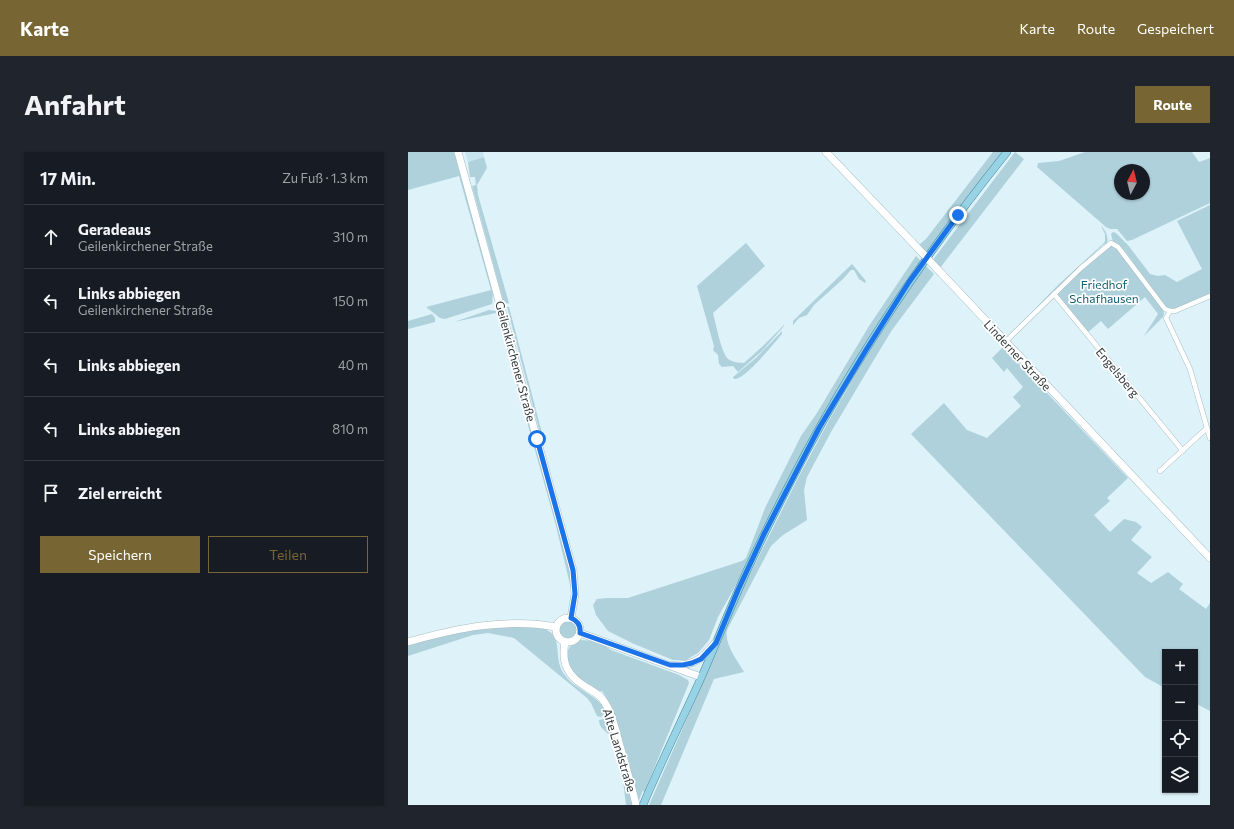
<!DOCTYPE html>
<html lang="de">
<meta charset="utf-8">
<style>
body{margin:0;font-family:Commissioner,sans-serif;background:#20242c;color:#f1f3f6}
.controls{position:absolute;right:12px;bottom:12px;display:grid;overflow:hidden;border-radius:0px;box-shadow:0 1px 3px #0004}
.controls button{width:36px;height:36px;display:grid;place-items:center;padding:0;border:0;border-bottom:1px solid #363941;background:#171b24;color:#f1f3f6;font:20px sans-serif}
.compass{position:absolute;left:706px;top:12px;width:36px;height:36px;border-radius:50%;background:#171b24;box-shadow:0 1px 3px #0004;rotate:7deg}
.stop{position:absolute;width:12px;height:12px;margin:-9px;border:3px solid #1a73e8;border-radius:50%;background:#fff}
.stop.end{background:#1a73e8;border-color:#fff;box-shadow:0 1px 4px #0008}
.list{margin:0;padding:0;list-style:none}
h2{display:flex;justify-content:space-between;align-items:center;height:52px;margin:0;padding:0 16px;font-size:17px}
h2 small{font-size:13px;font-weight:400;color:#9ea1a6}
.list li{display:grid;grid-template-columns:26px 1fr auto;gap:12px;align-items:center;box-sizing:border-box;height:64px;padding:0 16px;border-top:1px solid #363941}
.list b{display:block;font-size:15px;white-space:nowrap}
.list p{margin:0;font-size:13px;white-space:nowrap;color:#9ea1a6}
.list em{font-size:13px;font-style:normal;color:#9ea1a6}
.actions{display:flex;gap:8px;padding:12px 16px}
.actions a{flex:1;padding:9px 0;border:1px solid #776533;border-radius:0px;text-align:center;font-size:14px;color:#776533}
.actions .main{background:#776533;color:#fff}
.icon{flex:none;width:22px;height:22px;fill:none;stroke:currentColor;stroke-width:2;stroke-linecap:round;stroke-linejoin:round}
.map{position:relative;flex:none;width:802px;height:653px;overflow:hidden;border-radius:0px}
header{display:flex;align-items:center;gap:24px;box-sizing:border-box;height:56px;padding:0 20px;background:#776533;color:#fff}
header strong{font-size:19px}
nav{display:flex;gap:22px;margin-inline-start:auto;font-size:14px}
.intro{display:flex;align-items:center;justify-content:space-between;box-sizing:border-box;height:96px;padding:0 24px}
h1{margin:0;font-size:28px}
.button{padding:10px 18px;border-radius:0px;background:#776533;color:#fff;font-size:14px;font-weight:700}
main{display:flex;gap:24px;padding:0 24px}
aside{flex:1;background:#171b24;border-radius:0px;box-shadow:0 1px 3px #0004}
.map>svg:first-child{display:block}
.built{fill:#c8e5ef}
.green{fill:#aed1dc;fill-rule:evenodd}
.lines{fill:none;stroke-linecap:round;stroke-linejoin:round}
.street-casing{stroke:#a8bcc3;stroke-width:5.5}
.secondary-casing{stroke:#a8bcc3;stroke-width:8}
.primary-casing{stroke:#468a9e;stroke-width:8}
.street{stroke:#fff;stroke-width:4.5}
.secondary{stroke:#fff;stroke-width:7}
.primary{stroke:#97d3e4;stroke-width:7}
.secondary-bridge-casing{stroke:#a8bcc3;stroke-width:8;stroke-linecap:butt}
.secondary-bridge{stroke:#fff;stroke-width:7}
.route{stroke:#1a73e8;stroke-width:5}
.labels{text-anchor:middle;dominant-baseline:central;stroke-width:3.5;stroke-linejoin:round;paint-order:stroke}
.park-label{font-size:12px;fill:#0e5f73;stroke:#fff}
.street-label{font-size:12px;fill:#31393c;stroke:#fff}
</style>
<header>
<strong>Karte</strong>
<nav><a>Karte</a><a>Route</a><a>Gespeichert</a></nav>
</header>
<div class="intro"><h1>Anfahrt</h1><a class="button">Route</a></div>
<main>
<aside>
<h2>17 Min.<small>Zu Fuß · 1.3 km</small></h2>
<ul class="list">
<li><svg class="icon" aria-label="ahead" viewBox="0 0 24 24"><path d="M12 20V5M6 11l6-6 6 6"/></svg><div><b>Geradeaus</b><p>Geilenkirchener Straße</p></div><em>310 m</em></li>
<li><svg class="icon" aria-label="left" viewBox="0 0 24 24"><path d="M17 20v-9H6M10 6l-5 5 5 5"/></svg><div><b>Links abbiegen</b><p>Geilenkirchener Straße</p></div><em>150 m</em></li>
<li><svg class="icon" aria-label="left" viewBox="0 0 24 24"><path d="M17 20v-9H6M10 6l-5 5 5 5"/></svg><div><b>Links abbiegen</b></div><em>40 m</em></li>
<li><svg class="icon" aria-label="left" viewBox="0 0 24 24"><path d="M17 20v-9H6M10 6l-5 5 5 5"/></svg><div><b>Links abbiegen</b></div><em>810 m</em></li>
<li><svg class="icon" aria-label="arrive" viewBox="0 0 24 24"><path d="M6 21V4h12l-3 4 3 4H6"/></svg><div><b>Ziel erreicht</b></div></li>
</ul>
<div class="actions"><a class="main">Speichern</a><a>Teilen</a></div>
</aside>
<div class="map">
<svg width="802" height="653" viewBox="0 0 802 653">
<rect width="100%" height="100%" fill="#ddf2f9"/>
<path class="built" d="M 57,0 L 75,0 L 76,5 L 60,10 Z"/>
<g class="green">
<path d="M 0,0 L 48,0 L 81,124 L 85,142 L 84,152 L 37,167 L 32,166 L 18,155 L 83,138 L 51,24 L 0,38 Z"/>
<path d="M 585,0 L 597,0 L 518,104 L 511,93 L 518,87 Z"/>
<path d="M 607,0 L 616,7 L 532,116 L 599,185 L 598,186 L 524,109 Z"/>
<path d="M 677,0 L 784,0 L 791,10 L 802,6 L 802,51 L 724,88 L 719,89 L 709,77 L 702,77 L 698,75 L 629,15 L 630,11 L 651,9 ZM 712,18 L 736,18 L 736,42 L 712,42 Z"/>
<path d="M 76,5 L 79,16 L 69,33 L 70,43 L 101,151 L 96,152 L 64,34 L 68,33 L 67,25 L 62,25 L 60,10 Z"/>
<path d="M 802,53 L 802,143 L 766,158 L 757,156 L 716,98 L 705,90 L 703,82 L 705,80 L 708,81 L 720,93 L 742,122 L 750,124 L 757,123 L 769,130 L 794,117 L 769,69 Z"/>
<path d="M 693,74 C 697,77 701,85 699,91 L 695,93 L 624,160 L 649,134 L 697,90 L 697,82 Z"/>
<path d="M 338,91 L 357,114 L 305,161 C 308,172 313,200 320,207 C 325,210 330,211 336,211 L 355,194 L 376,173 L 376,174 L 354,199 L 330,220 L 325,214 L 314,215 L 311,212 L 310,203 L 305,198 L 306,194 L 289,134 Z"/>
<path d="M 704,94 L 709,97 L 754,156 L 756,161 L 755,165 L 736,184 L 750,162 L 737,145 L 700,177 L 693,169 L 679,181 L 648,142 L 681,111 L 701,95 Z"/>
<path d="M 508,104 L 514,110 L 482,153 L 430,236 L 385,317 L 339,413 L 310,465 L 301,488 L 290,501 L 278,508 L 265,508 L 224,491 L 200,479 L 188,463 L 185,453 L 189,447 L 199,446 L 220,446 L 334,409 L 338,406 L 357,356 L 393,284 L 409,261 L 461,174 Z"/>
<path d="M 444,112 L 458,129 L 457,131 L 451,127 L 446,118 L 443,118 L 435,127 L 406,153 L 399,163 L 391,166 L 385,173 L 385,169 Z"/>
<path d="M 517,113 L 526,122 L 484,178 L 464,211 L 423,280 L 399,325 L 396,338 L 399,368 L 375,383 L 363,394 L 319,478 C 316,492 329,508 336,520 L 306,527 L 253,653 L 241,653 L 295,530 L 330,446 L 391,324 L 423,265 L 466,190 Z"/>
<path d="M 99,155 L 101,155 L 135,285 L 133,285 Z"/>
<path d="M 81,158 L 89,159 L 91,162 L 164,420 L 165,445 L 147,370 L 95,183 L 88,161 L 46,170 Z"/>
<path d="M 24,162 L 27,166 L 27,170 L 0,177 L 0,169 Z"/>
<path d="M 374,179 L 374,182 C 366,191 337,228 326,227 L 325,225 L 348,206 Z"/>
<path d="M 595,195 L 720,326 L 699,346 L 702,349 L 686,363 L 702,380 L 716,367 L 728,370 L 734,375 L 723,388 L 744,405 L 729,421 L 743,431 L 760,420 L 775,432 L 771,437 L 798,457 L 802,451 L 802,559 L 787,551 L 787,500 L 757,500 L 757,536 L 737,525 L 503,282 L 536,251 L 559,278 L 579,286 L 613,254 L 605,245 L 615,235 L 599,216 L 596,220 L 584,206 Z"/>
<circle cx="160" cy="478" r="9"/>
<path d="M 102,474 C 111,475 123,474 133,476 C 154,481 147,498 152,514 C 153,519 157,523 160,527 C 171,539 189,543 197,558 L 196,562 L 193,565 L 189,564 L 183,551 L 179,546 L 106,486 L 80,481 L 65,483 L 0,504 L 0,492 L 57,478 Z"/>
<path d="M 172,488 C 183,488 194,491 203,498 L 271,523 L 280,528 L 281,531 L 236,641 L 235,638 L 230,651 L 204,559 L 198,545 L 194,539 L 190,540 L 164,522 L 159,510 L 159,500 L 163,493 Z"/>
<path d="M 200,566 L 202,566 L 227,653 L 218,653 L 215,629 L 204,587 C 200,579 191,578 191,568 Z"/>
</g>
<g class="lines">
<g class="street-casing">
<g id="street">
<path d="M 646,142 L 775,299"/>
<path d="M 802,144 L 767,159 L 762,159 L 758,166 L 782,217 L 802,286"/>
<path d="M 597,190 L 673,116 L 703,91 L 710,95 L 757,157 L 762,159"/>
<path d="M 752,319 L 799,276"/>
</g>
</g>
<g class="secondary-casing">
<g id="secondary">
<path d="M 50,0 L 165,418 L 167,442 L 163,466"/>
<path d="M 418,0 L 504,90"/>
<path d="M 534,122 L 802,406"/>
<circle cx="160" cy="478" r="12"/>
<path d="M 172,481 L 293,525"/>
<path d="M 0,490 C 49,476 97,466 148,475"/>
<path d="M 157,490 C 153,512 160,524 178,535 C 184,539 191,542 195,548 C 205,561 208,581 213,597 C 218,616 224,634 228,653"/>
<path d="M 266,513 C 287,513 294,507 307,491"/>
</g>
</g>
<g class="primary-casing">
<path id="primary" d="M 235,653 C 253,610 274,568 293,526 C 306,497 317,468 330,439 C 346,401 365,364 384,327 C 444,210 517,102 599,0"/>
</g>
<use href="#street" class="street"/>
<use href="#secondary" class="secondary"/>
<use href="#primary" class="primary"/>
<g class="secondary-bridge-casing">
<path id="secondary-bridge" d="M 504,90 L 534,122"/>
</g>
<use href="#secondary-bridge" class="secondary-bridge"/>
</g>
<g class="lines">
<path class="route" d="M 129,287 L 165,418 L 167,442 L 163,466 C 170,469 173,474 172,481 L 262,513 L 275,513 L 284,511 L 293,507 L 308,491 L 330,438 L 356,382 L 411,276 L 458,198 L 501,130 L 550,63"/>
</g>
<g class="labels">
<g class="park-label">
<text x="696" y="132">Friedhof<tspan x="696" dy="14">Schafhausen</tspan></text>
</g>
<g class="street-label">
<text transform="translate(610 203) rotate(47)">Linderner Straße</text>
<text transform="translate(108 209) rotate(75)">Geilenkirchener Straße</text>
<text transform="translate(710 220) rotate(50)">Engelsberg</text>
<text transform="translate(212 598) rotate(73)">Alte Landstraße</text>
</g>
</g>
</svg>
<div class="controls">
<button>+</button>
<button>−</button>
<button><svg class="icon" aria-label="locate" viewBox="0 0 24 24"><circle cx="12" cy="12" r="6"/><path d="M12 2v4M12 18v4M2 12h4M18 12h4"/></svg></button>
<button><svg class="icon" aria-label="layers" viewBox="0 0 24 24"><path d="M12 4l9 5-9 5-9-5zM3 14l9 5 9-5"/></svg></button>
</div>
<svg class="compass" viewBox="-18 -18 36 36"><path d="M0-13l5 13h-10z" fill="#e53935"/><path d="M0 13l5-13h-10z" fill="#9ea1a6"/></svg>
<div class="stop" style="left:129px;top:287px"></div>
<div class="stop end" style="left:550px;top:63px"></div>
</div>
</main>
